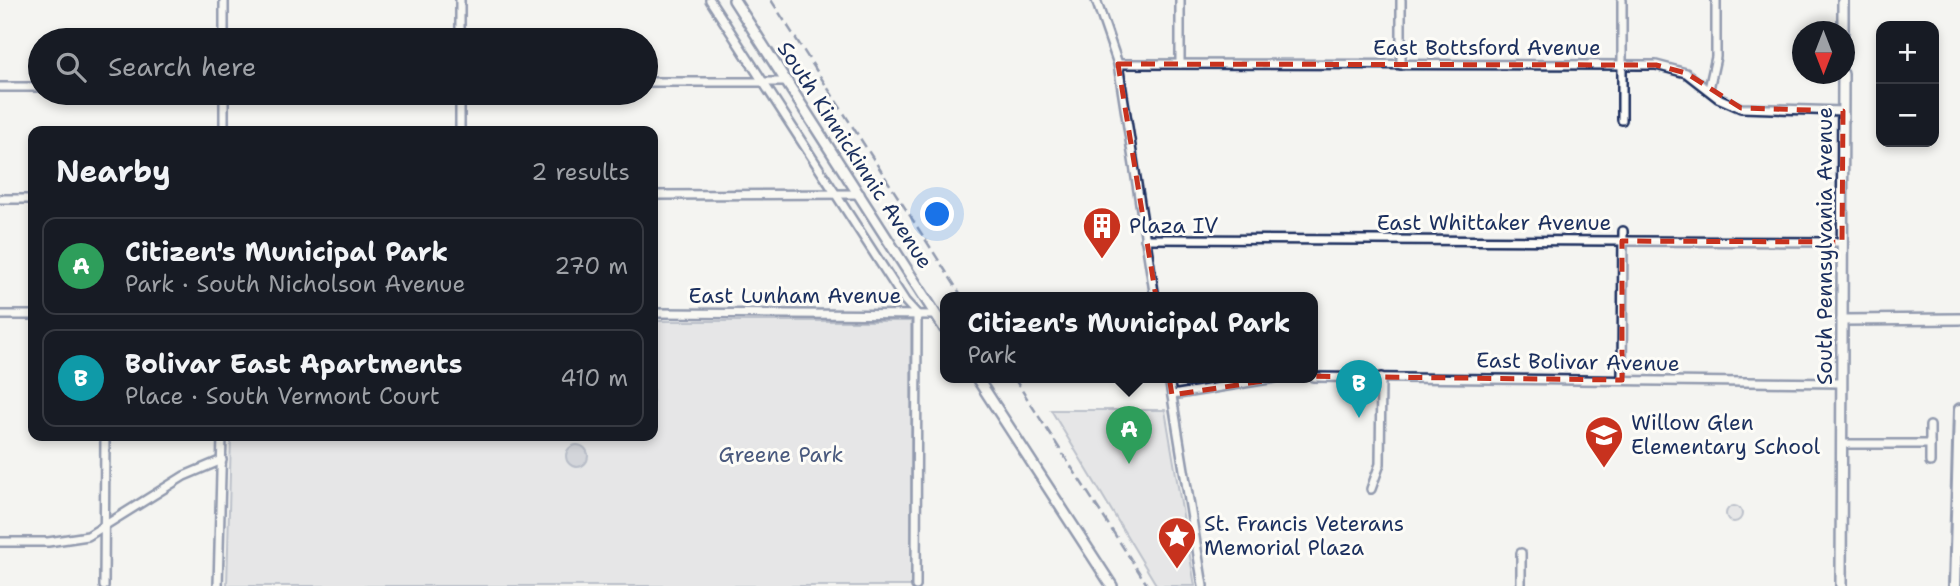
<!DOCTYPE html>
<meta charset="utf-8">
<style>
body{margin:0;font-family:"Shantell Sans",sans-serif;background:#242831;color:#f1f3f6}
.controls{position:absolute;right:21px;top:21px;display:grid;overflow:hidden;border-radius:14px;box-shadow:0 4px 10px #0003}
.controls button{width:63px;height:63px;display:grid;place-items:center;padding:0;border:0;border-bottom:2px solid #363941;background:#171b24;color:#f1f3f6;font:35px sans-serif}
.compass{position:absolute;left:1792px;top:21px;width:63px;height:63px;border-radius:50%;background:#171b24;box-shadow:0 4px 10px #0003;rotate:180deg}
.you{position:absolute;left:938px;top:215px;width:24px;height:24px;margin:-18px;border:5px solid #fff;border-radius:50%;background:#1a73e8;box-shadow:0 0 0 10px #1a73e833}
.badge{display:grid;place-items:center;width:46px;height:46px;border-radius:50%;background:#c8321e;color:#fff;font-size:23px;font-weight:700}
.pin{position:absolute;translate:-50% -58px;filter:drop-shadow(0 2px 4px #0008)}
.pin::after{content:'';position:absolute;top:37px;width:24px;height:21px;background:inherit;clip-path:polygon(0 0,100% 0,50% 100%)}
.popup{position:absolute;left:940px;top:292px;width:378px;height:91px;box-sizing:border-box;display:grid;place-content:center;border-radius:14px;background:#171b24;filter:drop-shadow(0 2px 5px #0005);font-size:23px;white-space:nowrap;color:#9ea1a6}
.popup b{font-size:26px;color:#f1f3f6}
.popup::after{content:'';position:absolute;left:50%;top:100%;margin-left:-14px;border:14px solid transparent;border-top-color:#171b24}
.list{margin:0;padding:0;list-style:none}
h2{display:flex;justify-content:space-between;align-items:center;height:91px;margin:0;padding:0 28px;font-size:30px}
h2 small{font-size:23px;font-weight:400;color:#9ea1a6}
.list li{display:grid;grid-template-columns:46px 1fr auto;gap:21px;align-items:center;box-sizing:border-box;height:98px;margin:0 14px 14px;padding:0 14px;border:2px solid #363941;border-radius:14px}
.list b{display:block;font-size:26px;white-space:nowrap}
.list p{margin:0;font-size:23px;white-space:nowrap;color:#9ea1a6}
.list em{font-size:23px;font-style:normal;color:#9ea1a6}
.icon{flex:none;width:38px;height:38px;fill:none;stroke:currentColor;stroke-width:2;stroke-linecap:round;stroke-linejoin:round}
.map{position:relative;flex:none;width:1960px;height:586px;overflow:hidden}
.search{position:absolute;background:#171b24;box-shadow:0 4px 10px #0003;left:28px;top:28px;width:630px;height:77px;display:flex;align-items:center;gap:18px;box-sizing:border-box;padding:0 24px;border-radius:38px;color:#9ea1a6;font-size:26px}
.panel{position:absolute;background:#171b24;box-shadow:0 4px 10px #0003;left:28px;top:126px;width:630px;height:315px;border-radius:14px}
.map>svg:first-child{display:block}
.park{fill:#d4d6db;stroke:#78829c;stroke-width:2}
.water{fill:#aab0bf;stroke:#717c98;stroke-width:2}
.lines{fill:none;stroke-linecap:round;stroke-linejoin:round}
.minor-casing{stroke:#1b2f5e;stroke-width:12}
.tertiary-casing{stroke:#1b2f5e;stroke-width:14}
.primary-casing{stroke:#1b2f5e;stroke-width:16}
.minor{stroke:#fdfcf7;stroke-width:7}
.tertiary{stroke:#fdfcf7;stroke-width:9}
.primary{stroke:#fdfcf7;stroke-width:10}
.rail{stroke:#1b2f5e;stroke-width:2.5;stroke-dasharray:10 5;stroke-linecap:butt}
.marked{fill:none;stroke:#c8321e;stroke-width:5;stroke-dasharray:14 9;stroke-linejoin:round}
.labels{text-anchor:middle;dominant-baseline:central;stroke-width:6;stroke-linejoin:round;paint-order:stroke}
.street-label{font-size:21px;fill:#1b2f5e;stroke:#fdfcf7}
.poi-label{font-size:21px;fill:#1b2f5e;stroke:#fdfcf7;text-anchor:start}
.park-label{font-size:21px;fill:#49597d;stroke:#fdfcf7}
</style>
<div class="map">
<svg width="1960" height="586" viewBox="0 0 1960 586">
<rect width="100%" height="100%" fill="#f4f4f1"/>
<filter id="ink" filterUnits="userSpaceOnUse"><feTurbulence type="fractalNoise" baseFrequency=".0143" numOctaves="2"/><feDisplacementMap in="SourceGraphic" scale="14" xChannelSelector="R" yChannelSelector="G"/><feConvolveMatrix kernelMatrix="1 2 1 2 8 2 1 2 1" color-interpolation-filters="sRGB"/></filter>
<g filter="url(#ink)">
<g class="park">
<path d="M 653,321 L 911,321 L 911,586 L 227,586 L 231,436 L 653,436 Z"/>
<path d="M 1165,410 L 1195,586 L 1157,586 L 1051,410 Z"/>
<circle cx="1734" cy="514" r="8"/>
</g>
<circle class="water" cx="577" cy="456" r="11"/>
<g class="lines">
<g class="minor-casing">
<g id="minor">
<path d="M 224,0 L 224,40"/>
<path d="M 460,0 L 460,40"/>
<path d="M 710,0 L 905,301 L 917,314 L 916,586"/>
<path d="M 1096,0 L 1118,64 L 1155,298"/>
<path d="M 1118,64 L 1656,65 L 1686,73 L 1718,98 L 1741,108 L 1843,111"/>
<path d="M 1180,64 L 1180,0"/>
<path d="M 1401,65 L 1401,0"/>
<path d="M 646,82 L 788,82"/>
<path d="M 0,87 L 40,87"/>
<path d="M 1709,89 L 1716,57 L 1716,0"/>
<path d="M 1622,120 L 1622,0"/>
<path d="M 224,131 L 224,93"/>
<path d="M 460,131 L 460,93"/>
<path d="M 653,195 L 860,194"/>
<path d="M 0,199 L 33,199"/>
<path d="M 1145,239 L 1842,242"/>
<path d="M 653,313 L 936,315"/>
<path d="M 0,315 L 33,315"/>
<path d="M 1313,377 L 1842,383"/>
<path d="M 1169,378 L 1203,586"/>
<path d="M 1622,380 L 1623,231"/>
<path d="M 1172,395 L 1275,378"/>
<path d="M 1930,426 L 1930,462"/>
<path d="M 1842,444 L 1930,444"/>
<path d="M 1371,489 L 1380,464 L 1381,377"/>
<path d="M 0,542 L 48,542 L 88,536 L 184,476 L 222,460"/>
<path d="M 104,586 L 105,436"/>
<path d="M 218,586 L 222,436"/>
<path d="M 1521,586 L 1521,553"/>
</g>
</g>
<g class="tertiary-casing">
<g id="tertiary">
<path d="M 734,0 L 945,329"/>
<path d="M 1843,32 L 1843,0"/>
<path d="M 1842,320 L 1960,319"/>
<path d="M 977,378 L 1112,586"/>
<path d="M 1841,586 L 1843,74"/>
</g>
</g>
<g class="primary-casing">
<path id="primary" d="M 1955,586 L 1960,410"/>
</g>
<use href="#minor" class="minor"/>
<use href="#tertiary" class="tertiary"/>
<use href="#primary" class="primary"/>
<g class="rail">
<path d="M 771,0 L 963,298"/>
<path d="M 1014,378 L 1148,586"/>
</g>
</g>
</g>
<path d="M0 0H1960V586H0ZM 1118,64 L 1656,65 L 1686,73 L 1741,108 L 1843,111 L 1842,242 L 1622,241 L 1622,380 L 1296,376 L 1172,395 Z" fill="#f4f4f1" fill-opacity=".55" fill-rule="evenodd"/>
<path class="marked" d="M 1118,64 L 1656,65 L 1686,73 L 1741,108 L 1843,111 L 1842,242 L 1622,241 L 1622,380 L 1296,376 L 1172,395 Z"/>
<defs>
<g id="building-pin" transform="scale(2.0125)"><path d="M0 17L-7.5 6A9.5 9.5 0 1 1 7.5 6Z" fill="#c8321e" stroke="#fdfcf7"/><path d="M-4-6H4V6H1V3H-1V6H-4ZM-2.5-4.3h1.7v1.8h-1.7ZM.8-4.3h1.7v1.8H.8ZM-2.5-1h1.7V.8h-1.7ZM.8-1h1.7V.8H.8Z" fill="#fff"/></g>
<g id="school-pin" transform="scale(2.0125)"><path d="M0 17L-7.5 6A9.5 9.5 0 1 1 7.5 6Z" fill="#c8321e" stroke="#fdfcf7"/><path d="M0-5L7-2L0 1L-7-2ZM-4 1L0 2.5L4 1V4Q0 6-4 4Z" fill="#fff"/></g>
<g id="sight-pin" transform="scale(2.0125)"><path d="M0 17L-7.5 6A9.5 9.5 0 1 1 7.5 6Z" fill="#c8321e" stroke="#fdfcf7"/><path d="M0-6L1.8-2.2L6-1.7L2.9 1.2L3.7 5.4L0 3.3L-3.7 5.4L-2.9 1.2L-6-1.7L-1.8-2.2Z" fill="#fff"/></g>
</defs>
<g fill-rule="evenodd">
<use href="#building-pin" x="1102" y="226"/>
<use href="#school-pin" x="1604" y="435"/>
<use href="#sight-pin" x="1177" y="536"/>
</g>
<g class="labels">
<g class="street-label">
<text x="1487" y="48">East Bottsford Avenue</text>
<text transform="translate(855 155) rotate(57)">South Kinnickinnic Avenue</text>
<text x="1494" y="223">East Whittaker Avenue</text>
<text transform="translate(1825 246) rotate(-90)">South Pennsylvania Avenue</text>
<text x="795" y="296">East Lunham Avenue</text>
<text transform="translate(1578 362) rotate(1)">East Bolivar Avenue</text>
</g>
<g class="poi-label">
<text x="1129" y="226">Plaza IV</text>
<text x="1631" y="423">Willow Glen<tspan x="1631" dy="24">Elementary School</tspan></text>
<text x="1204" y="524">St. Francis Veterans<tspan x="1204" dy="24">Memorial Plaza</tspan></text>
</g>
<g class="park-label">
<text x="781" y="455">Greene Park</text>
</g>
</g>
</svg>
<div class="controls">
<button>+</button>
<button>−</button>
</div>
<svg class="compass" viewBox="-18 -18 36 36"><path d="M0-13l5 13h-10z" fill="#e53935"/><path d="M0 13l5-13h-10z" fill="#9ea1a6"/></svg>
<div class="you"></div>
<div class="pin badge" style="left:1129px;top:464px;background:#2e9e5b">A</div>
<div class="popup"><b>Citizen's Municipal Park</b>Park</div>
<div class="pin badge" style="left:1359px;top:418px;background:#0f9aa8">B</div>
<div class="search"><svg class="icon" aria-label="search" viewBox="0 0 24 24"><circle cx="10" cy="10" r="6"/><path d="M15 15l6 6"/></svg>Search here</div>
<section class="panel">
<h2>Nearby<small>2 results</small></h2>
<ul class="list">
<li><span class="badge" style="background:#2e9e5b">A</span><div><b>Citizen's Municipal Park</b><p>Park · South Nicholson Avenue</p></div><em>270 m</em></li>
<li><span class="badge" style="background:#0f9aa8">B</span><div><b>Bolivar East Apartments</b><p>Place · South Vermont Court</p></div><em>410 m</em></li>
</ul>
</section>
</div>
